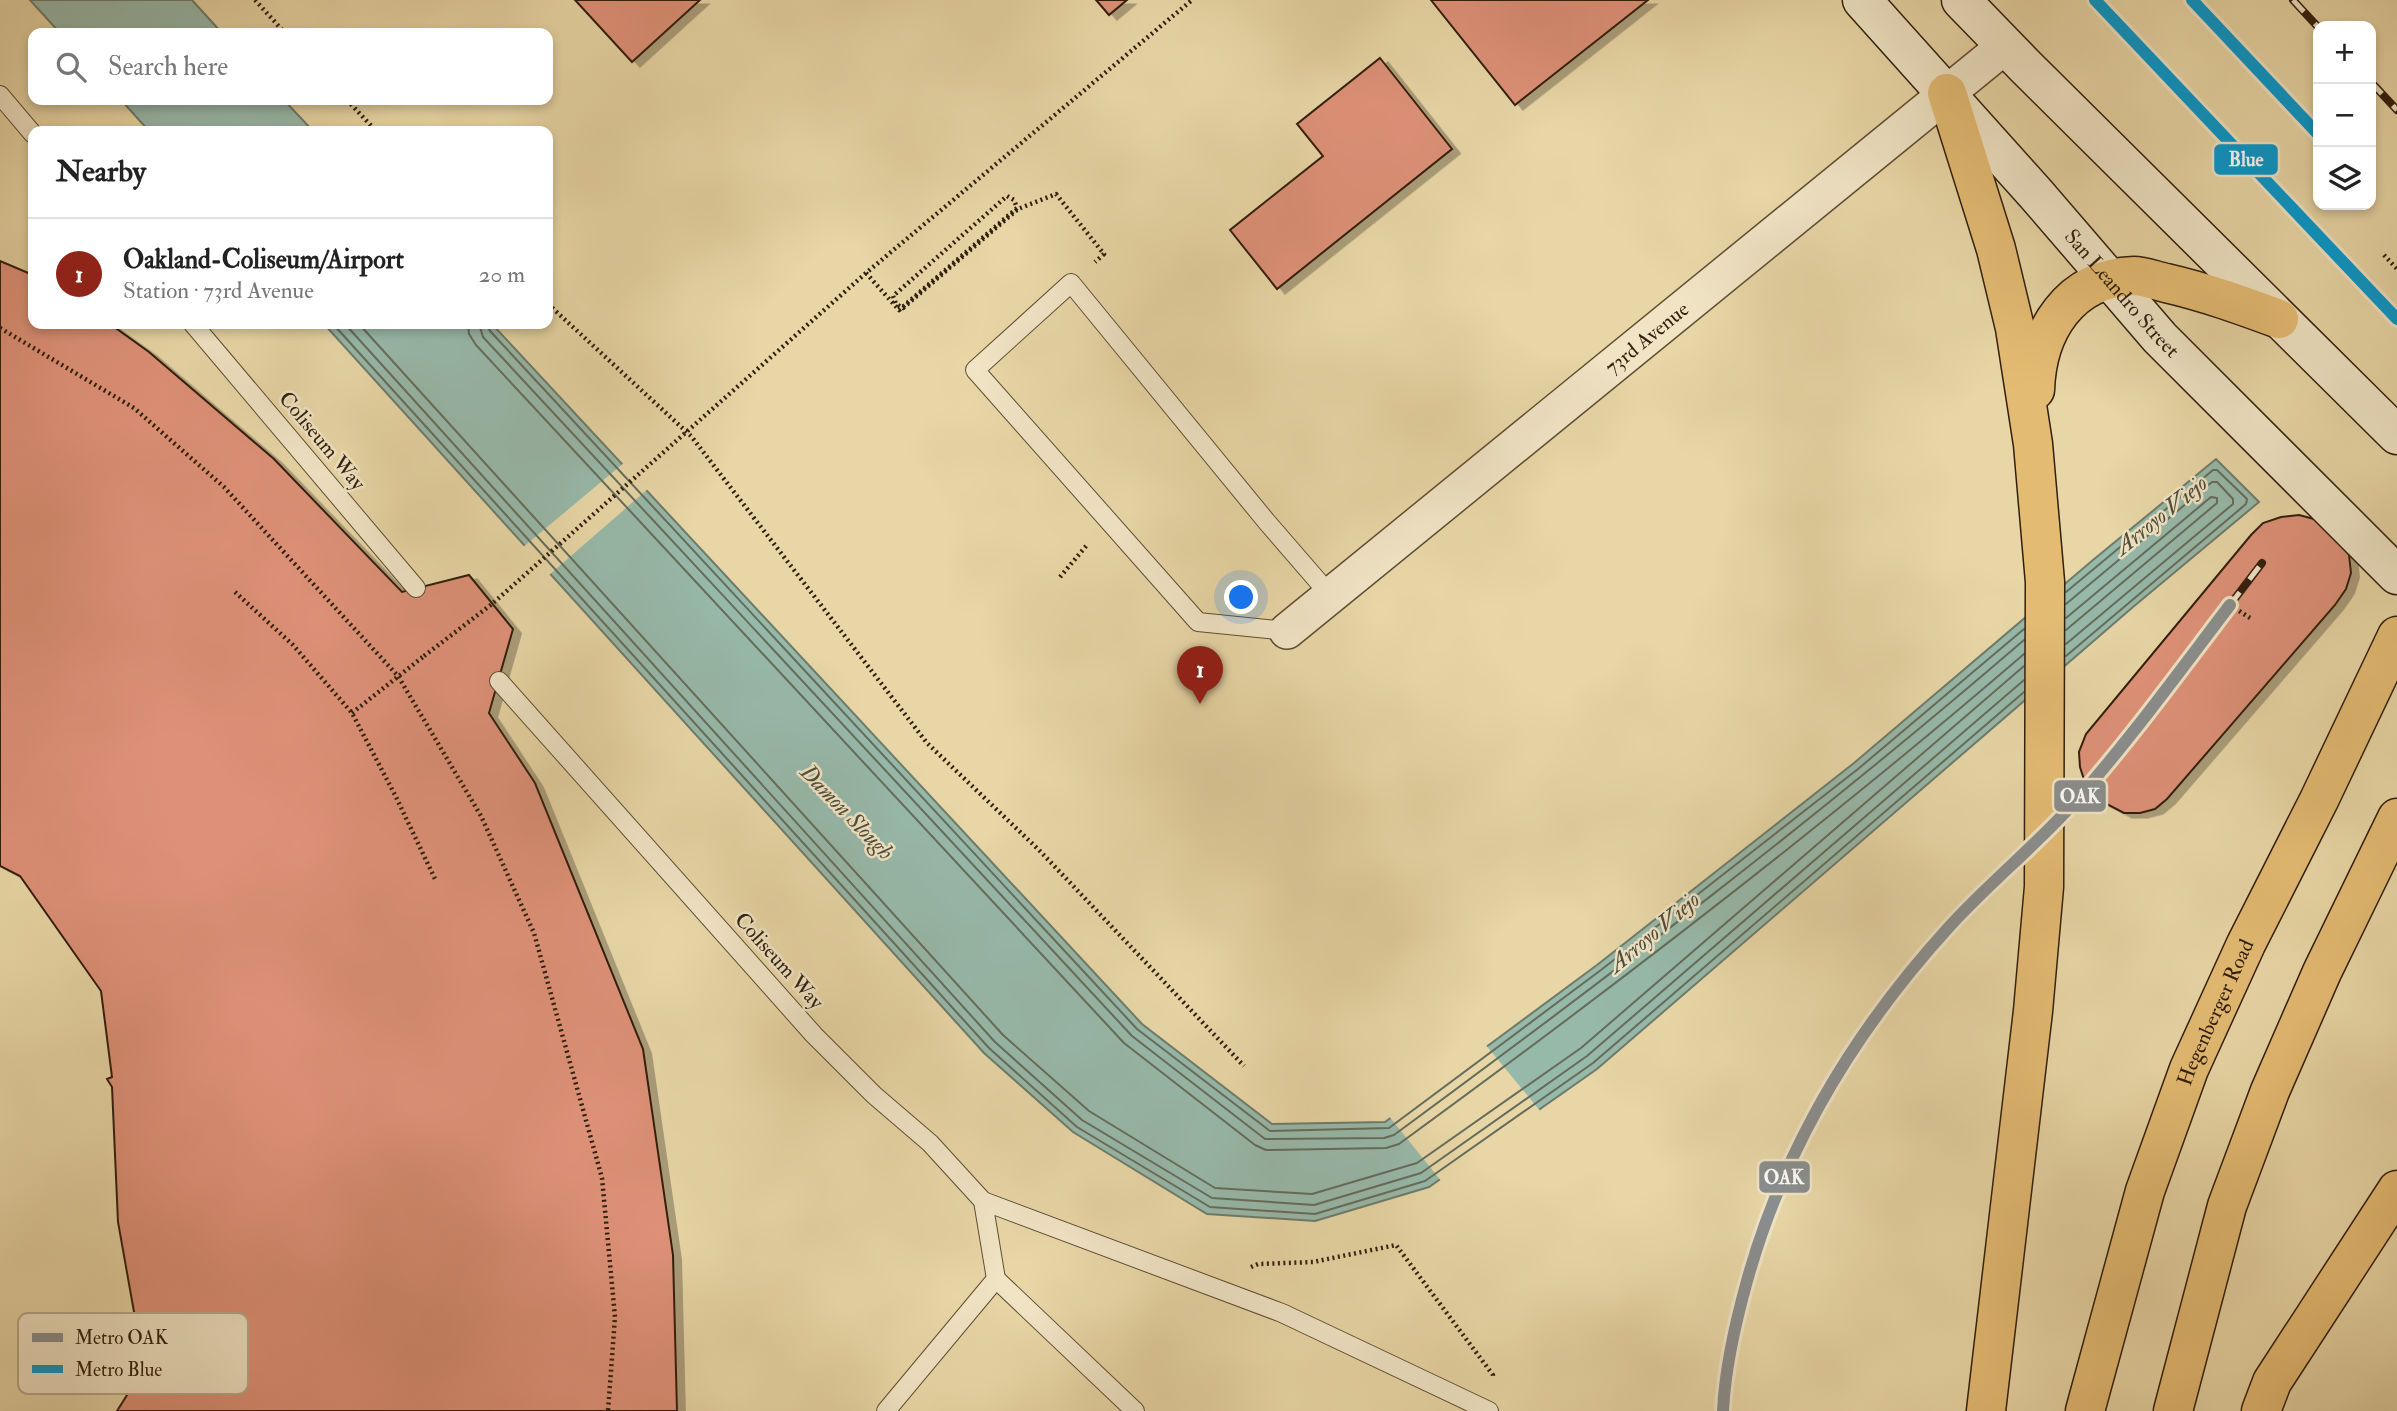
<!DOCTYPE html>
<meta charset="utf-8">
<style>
body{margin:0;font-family:"IM FELL Double Pica",serif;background:#f2f2f2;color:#222}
.controls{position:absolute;right:21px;top:21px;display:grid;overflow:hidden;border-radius:14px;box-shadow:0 4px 10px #0003}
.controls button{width:63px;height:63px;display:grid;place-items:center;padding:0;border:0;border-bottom:2px solid #e0e0e0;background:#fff;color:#222;font:35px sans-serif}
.you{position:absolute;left:1242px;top:598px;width:24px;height:24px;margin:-18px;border:5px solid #fff;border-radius:50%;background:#1a73e8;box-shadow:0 0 0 10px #1a73e833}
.badge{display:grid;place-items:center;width:46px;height:46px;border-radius:50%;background:#8f2418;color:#fff;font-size:23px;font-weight:700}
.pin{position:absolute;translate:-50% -58px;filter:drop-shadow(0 2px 4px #0008)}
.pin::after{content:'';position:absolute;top:37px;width:24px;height:21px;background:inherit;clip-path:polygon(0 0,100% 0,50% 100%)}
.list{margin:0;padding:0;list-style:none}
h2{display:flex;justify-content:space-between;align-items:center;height:91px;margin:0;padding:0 28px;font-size:30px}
h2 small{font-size:23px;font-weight:400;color:#767676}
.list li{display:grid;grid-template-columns:46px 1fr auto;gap:21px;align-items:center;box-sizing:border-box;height:112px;padding:0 28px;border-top:2px solid #e0e0e0}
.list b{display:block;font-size:26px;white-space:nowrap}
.list p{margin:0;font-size:23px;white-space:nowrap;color:#767676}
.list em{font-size:23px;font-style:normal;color:#767676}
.icon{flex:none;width:38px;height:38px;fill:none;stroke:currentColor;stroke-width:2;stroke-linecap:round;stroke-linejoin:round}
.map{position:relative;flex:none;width:2397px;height:1411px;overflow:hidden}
.search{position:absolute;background:#fff;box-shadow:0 4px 10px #0003;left:28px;top:28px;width:525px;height:77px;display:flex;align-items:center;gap:18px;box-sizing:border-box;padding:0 24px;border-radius:14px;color:#767676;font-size:26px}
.panel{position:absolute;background:#fff;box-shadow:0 4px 10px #0003;left:28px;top:126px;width:525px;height:203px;border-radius:14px}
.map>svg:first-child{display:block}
.water{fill:#97b9aa;stroke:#6e7b6b;stroke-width:2}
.pier{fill:#e8d6a6}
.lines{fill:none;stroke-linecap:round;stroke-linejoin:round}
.shore{stroke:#646c5b;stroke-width:2}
.building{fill:#de9178;stroke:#311f0c;stroke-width:2;filter:url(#shadow)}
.lane-casing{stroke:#5f4d32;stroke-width:20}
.street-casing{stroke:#5f4d32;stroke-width:38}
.secondary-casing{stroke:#311f0c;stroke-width:41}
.primary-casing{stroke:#311f0c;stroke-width:41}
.path{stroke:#311f0c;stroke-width:4.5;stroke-dasharray:2 3.5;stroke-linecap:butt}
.lane{stroke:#f0e4c5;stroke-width:18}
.street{stroke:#f0e4c5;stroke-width:35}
.secondary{stroke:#f0e4c5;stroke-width:38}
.primary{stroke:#e4bb73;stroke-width:38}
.rail-casing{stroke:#311f0c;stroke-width:8}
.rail{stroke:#f0e4c5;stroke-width:5;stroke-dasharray:16;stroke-linecap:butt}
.path-bridge{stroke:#311f0c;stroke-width:4.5;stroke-dasharray:2 3.5;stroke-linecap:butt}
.metro-1-casing{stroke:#f0e4c5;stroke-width:18}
.metro-2-casing{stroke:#f0e4c5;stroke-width:18}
.metro-1{stroke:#8a8e8e;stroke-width:12}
.metro-2{stroke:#0799cd;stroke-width:12}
.labels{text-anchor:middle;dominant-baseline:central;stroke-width:5;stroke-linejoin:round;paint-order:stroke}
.street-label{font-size:21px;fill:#311f0c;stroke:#f0e4c5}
.water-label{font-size:23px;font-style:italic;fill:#504d3b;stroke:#f0e4c5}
.key{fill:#f0e4c5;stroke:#b7a98e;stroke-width:2}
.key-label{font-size:19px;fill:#311f0c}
.line-badge{stroke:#f0e4c5;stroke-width:2.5}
.badge-label{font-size:19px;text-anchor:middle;font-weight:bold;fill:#fff}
</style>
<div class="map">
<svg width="2397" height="1411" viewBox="0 0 2397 1411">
<defs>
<filter id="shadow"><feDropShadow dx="8" dy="4.5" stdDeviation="0" flood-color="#0004"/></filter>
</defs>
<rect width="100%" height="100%" fill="#e8d6a6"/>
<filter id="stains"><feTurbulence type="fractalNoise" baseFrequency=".00286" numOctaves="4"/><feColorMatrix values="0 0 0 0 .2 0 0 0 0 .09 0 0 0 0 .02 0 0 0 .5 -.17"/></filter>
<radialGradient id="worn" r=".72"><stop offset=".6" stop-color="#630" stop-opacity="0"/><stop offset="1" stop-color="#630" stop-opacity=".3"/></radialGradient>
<g class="water">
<path d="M 30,0 L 192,0 L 222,33 L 60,33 Z"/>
<path d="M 121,100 L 284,100 L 313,131 L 149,131 Z"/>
<path d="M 324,324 L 492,324 L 1142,1024 L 1272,1124 L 1385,1122 L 1597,965 L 1854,763 L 2093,560 L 2216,459 L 2259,502 L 2133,607 L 1597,1069 L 1429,1187 L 1315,1221 L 1207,1214 L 1073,1132 L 984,1053 Z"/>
</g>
<g class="pier">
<path d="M 625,462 L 649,488 L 548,576 L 522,548 Z"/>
<path d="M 1485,1044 L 1541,1112 L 1442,1182 L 1388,1115 Z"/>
</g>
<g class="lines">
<g class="shore">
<path d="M 333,324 L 989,1048 L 1077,1127 L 1210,1207 L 1315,1214 L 1425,1181 L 1593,1063 L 2024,692"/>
<path d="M 345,324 L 995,1042 L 1082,1120 L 1212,1198 L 1314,1205 L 1421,1173 L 1587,1056 L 2024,680"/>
<path d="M 359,324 L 1003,1035 L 1089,1111 L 1215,1188 L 1312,1194 L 1417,1163 L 1581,1048 L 2024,666"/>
<path d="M 468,324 L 469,334 L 476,345 L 1124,1043 L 1255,1145 L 1266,1150 L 1386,1148 L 1399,1144 C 1613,988 1823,827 2024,654"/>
<path d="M 479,324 L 483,337 L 1132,1036 L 1265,1139 L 1384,1138 L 1394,1135 C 1609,977 1821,815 2024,640"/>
<path d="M 487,324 L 490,331 L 1137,1029 L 1270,1131 L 1389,1128 L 1601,970 L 1858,769 L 2024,629"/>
<path d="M 2066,630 L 2217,503 L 2217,498 L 2211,497 L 2066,618"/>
<path d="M 2066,644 L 2233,504 L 2233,499 L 2217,482 L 2212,482 L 2066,604"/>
<path d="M 2066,656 L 2246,504 L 2247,499 L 2217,470 L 2213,470 L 2066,592"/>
</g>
</g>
<g class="building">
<path d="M 575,0 L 700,0 L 632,62 Z"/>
<path d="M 1096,0 L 1127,0 L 1109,15 Z"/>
<path d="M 1431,0 L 1648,0 L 1515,105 Z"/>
<path d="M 1380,58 L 1452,149 L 1277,289 L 1230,230 L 1323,156 L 1297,124 Z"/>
<path d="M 0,261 L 33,275 L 33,324 L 110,324 L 149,352 L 274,459 L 402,592 L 469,575 L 513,629 L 489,713 L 535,783 L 643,1049 L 673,1255 L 677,1411 L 117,1411 L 144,1368 L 118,1222 L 112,1087 L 107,1079 L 112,1077 L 101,991 L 20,876 L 0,866 Z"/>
<path d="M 2299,515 L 2314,519 L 2341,539 L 2349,555 L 2351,573 L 2346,589 L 2335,605 L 2167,799 L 2155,809 L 2140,813 L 2124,813 L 2097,799 L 2087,789 L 2080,767 L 2079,752 L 2086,734 L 2251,535 L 2263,523 L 2281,517 Z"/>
</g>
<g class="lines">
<g class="lane-casing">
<g id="lane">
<path d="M 0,95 L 33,134"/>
<path d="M 193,324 L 416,588"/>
<path d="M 1287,631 L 1198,622 L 975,370 L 1071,283 L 1266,521 L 1330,595"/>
<path d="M 499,681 L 814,1035 L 874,1095 L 930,1143 L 983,1201 L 996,1279 L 886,1411"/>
<path d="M 983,1201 L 1282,1313 L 1489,1411"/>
<path d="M 996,1279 L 1135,1411"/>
</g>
</g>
<g class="street-casing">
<g id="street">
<path id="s1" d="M 1287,631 L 2005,46"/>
</g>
</g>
<g class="secondary-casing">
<g id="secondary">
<path id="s2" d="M 1862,0 L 2036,194 L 2160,338 L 2397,575"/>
<path d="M 1961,0 L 2026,67 L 2397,435"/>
</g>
</g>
<g class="primary-casing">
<g id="primary">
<path d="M 1947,93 L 1996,249 L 2015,328 L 2033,444 L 2045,582 L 2044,887 L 2033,1011 L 1986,1411"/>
<path d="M 2035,390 C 2037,331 2069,278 2134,276 C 2144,276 2156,281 2166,283 C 2205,292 2241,305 2279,319"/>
<path id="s3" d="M 2085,1411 L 2145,1191 L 2189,1069 L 2246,944 L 2319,800 L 2397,636"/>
<path d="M 2173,1411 L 2227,1206 L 2270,1091 L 2322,972 L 2397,818"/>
<path d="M 2261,1411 L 2272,1382 L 2397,1190"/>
</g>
</g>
<g class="path">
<path d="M 255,0 L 285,33"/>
<path d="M 347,100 L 376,131"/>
<path d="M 2384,255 L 2397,269"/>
<path d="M 893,296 L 896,304 L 903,308 L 1018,209 L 1056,194 L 1104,254 L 1095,262"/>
<path d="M 548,304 L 691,436 L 927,743 L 1039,850 L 1244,1066"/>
<path d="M 0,328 L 134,408 L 224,487 L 398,676 L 481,816 L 534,933 L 602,1178 L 615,1317 L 608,1411"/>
<path d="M 1060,577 L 1087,545"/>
<path d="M 235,592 L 293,645 L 352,713 L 396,797 L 435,879"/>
<path d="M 2230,605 L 2250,618"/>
<path d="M 352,713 L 424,656"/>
<path d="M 1251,1267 L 1258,1264 L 1313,1262 L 1396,1245 L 1493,1375 L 1492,1378"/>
</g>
<use href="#lane" class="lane"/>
<use href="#street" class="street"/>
<use href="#secondary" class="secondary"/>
<use href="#primary" class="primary"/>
<g class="rail-casing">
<g id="rail">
<path d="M 2293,0 L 2318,27"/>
<path d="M 2371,82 L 2397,110"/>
<path d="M 2230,605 L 2262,563"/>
</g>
</g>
<use href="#rail" class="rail"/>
<g class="path-bridge">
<path d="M 866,273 L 899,310 L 1017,208 L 1014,200 L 1007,196 L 893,296"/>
<path d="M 424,656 L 492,604 L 866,273 L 1192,0"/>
</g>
<g class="metro-1-casing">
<path id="metro-1" d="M 1723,1411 C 1725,1367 1735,1324 1747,1281 C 1784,1148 1856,1029 1949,927 C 1988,884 2034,847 2073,804 C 2129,741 2179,672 2230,605"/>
</g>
<g class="metro-2-casing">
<g id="metro-2">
<path d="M 2095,0 L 2397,319"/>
<path d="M 2192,0 L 2318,134"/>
</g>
</g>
<use href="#metro-1" class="metro-1"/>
<use href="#metro-2" class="metro-2"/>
</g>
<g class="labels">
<g class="street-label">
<text stroke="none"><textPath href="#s2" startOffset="392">San Leandro Street</textPath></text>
<text stroke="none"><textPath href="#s1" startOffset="464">73rd Avenue</textPath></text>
<text transform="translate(322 441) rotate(50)">Coliseum Way</text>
<text transform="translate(779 961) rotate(48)">Coliseum Way</text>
<text stroke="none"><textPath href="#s3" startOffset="420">Hegenberger Road</textPath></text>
</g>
<g class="water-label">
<text transform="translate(2161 515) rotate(-39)">Arroyo Viejo</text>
<text transform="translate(847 812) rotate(46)">Damon Slough</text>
<text transform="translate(1654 932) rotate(-40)">Arroyo Viejo</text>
</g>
</g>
<rect x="18" y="1313" width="230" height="81" rx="10" class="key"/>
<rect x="32" y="1333" width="31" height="9" fill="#8a8e8e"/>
<rect x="32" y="1365" width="31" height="8" fill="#0799cd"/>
<g class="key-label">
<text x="75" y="1344">Metro OAK</text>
<text x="75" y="1376">Metro Blue</text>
</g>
<g class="line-badge">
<rect x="2213" y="143" width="66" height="33" rx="7" fill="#0799cd"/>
<rect x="2053" y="779" width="54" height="34" rx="7" fill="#8a8e8e"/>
<rect x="1758" y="1160" width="53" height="34" rx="7" fill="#8a8e8e"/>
</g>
<g class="badge-label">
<text x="2246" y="166">Blue</text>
<text x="2080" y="803">OAK</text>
<text x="1784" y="1184">OAK</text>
</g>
<rect width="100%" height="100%" filter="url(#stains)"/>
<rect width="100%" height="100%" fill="url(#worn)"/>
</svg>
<div class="controls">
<button>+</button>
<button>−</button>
<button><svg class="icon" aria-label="layers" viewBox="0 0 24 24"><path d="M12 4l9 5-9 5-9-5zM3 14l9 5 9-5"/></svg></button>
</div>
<div class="you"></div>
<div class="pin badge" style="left:1200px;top:704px">1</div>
<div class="search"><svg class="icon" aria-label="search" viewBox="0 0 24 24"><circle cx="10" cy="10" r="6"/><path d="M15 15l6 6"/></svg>Search here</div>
<section class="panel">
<h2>Nearby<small></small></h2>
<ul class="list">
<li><span class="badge">1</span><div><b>Oakland-Coliseum/Airport</b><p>Station · 73rd Avenue</p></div><em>20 m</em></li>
</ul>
</section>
</div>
